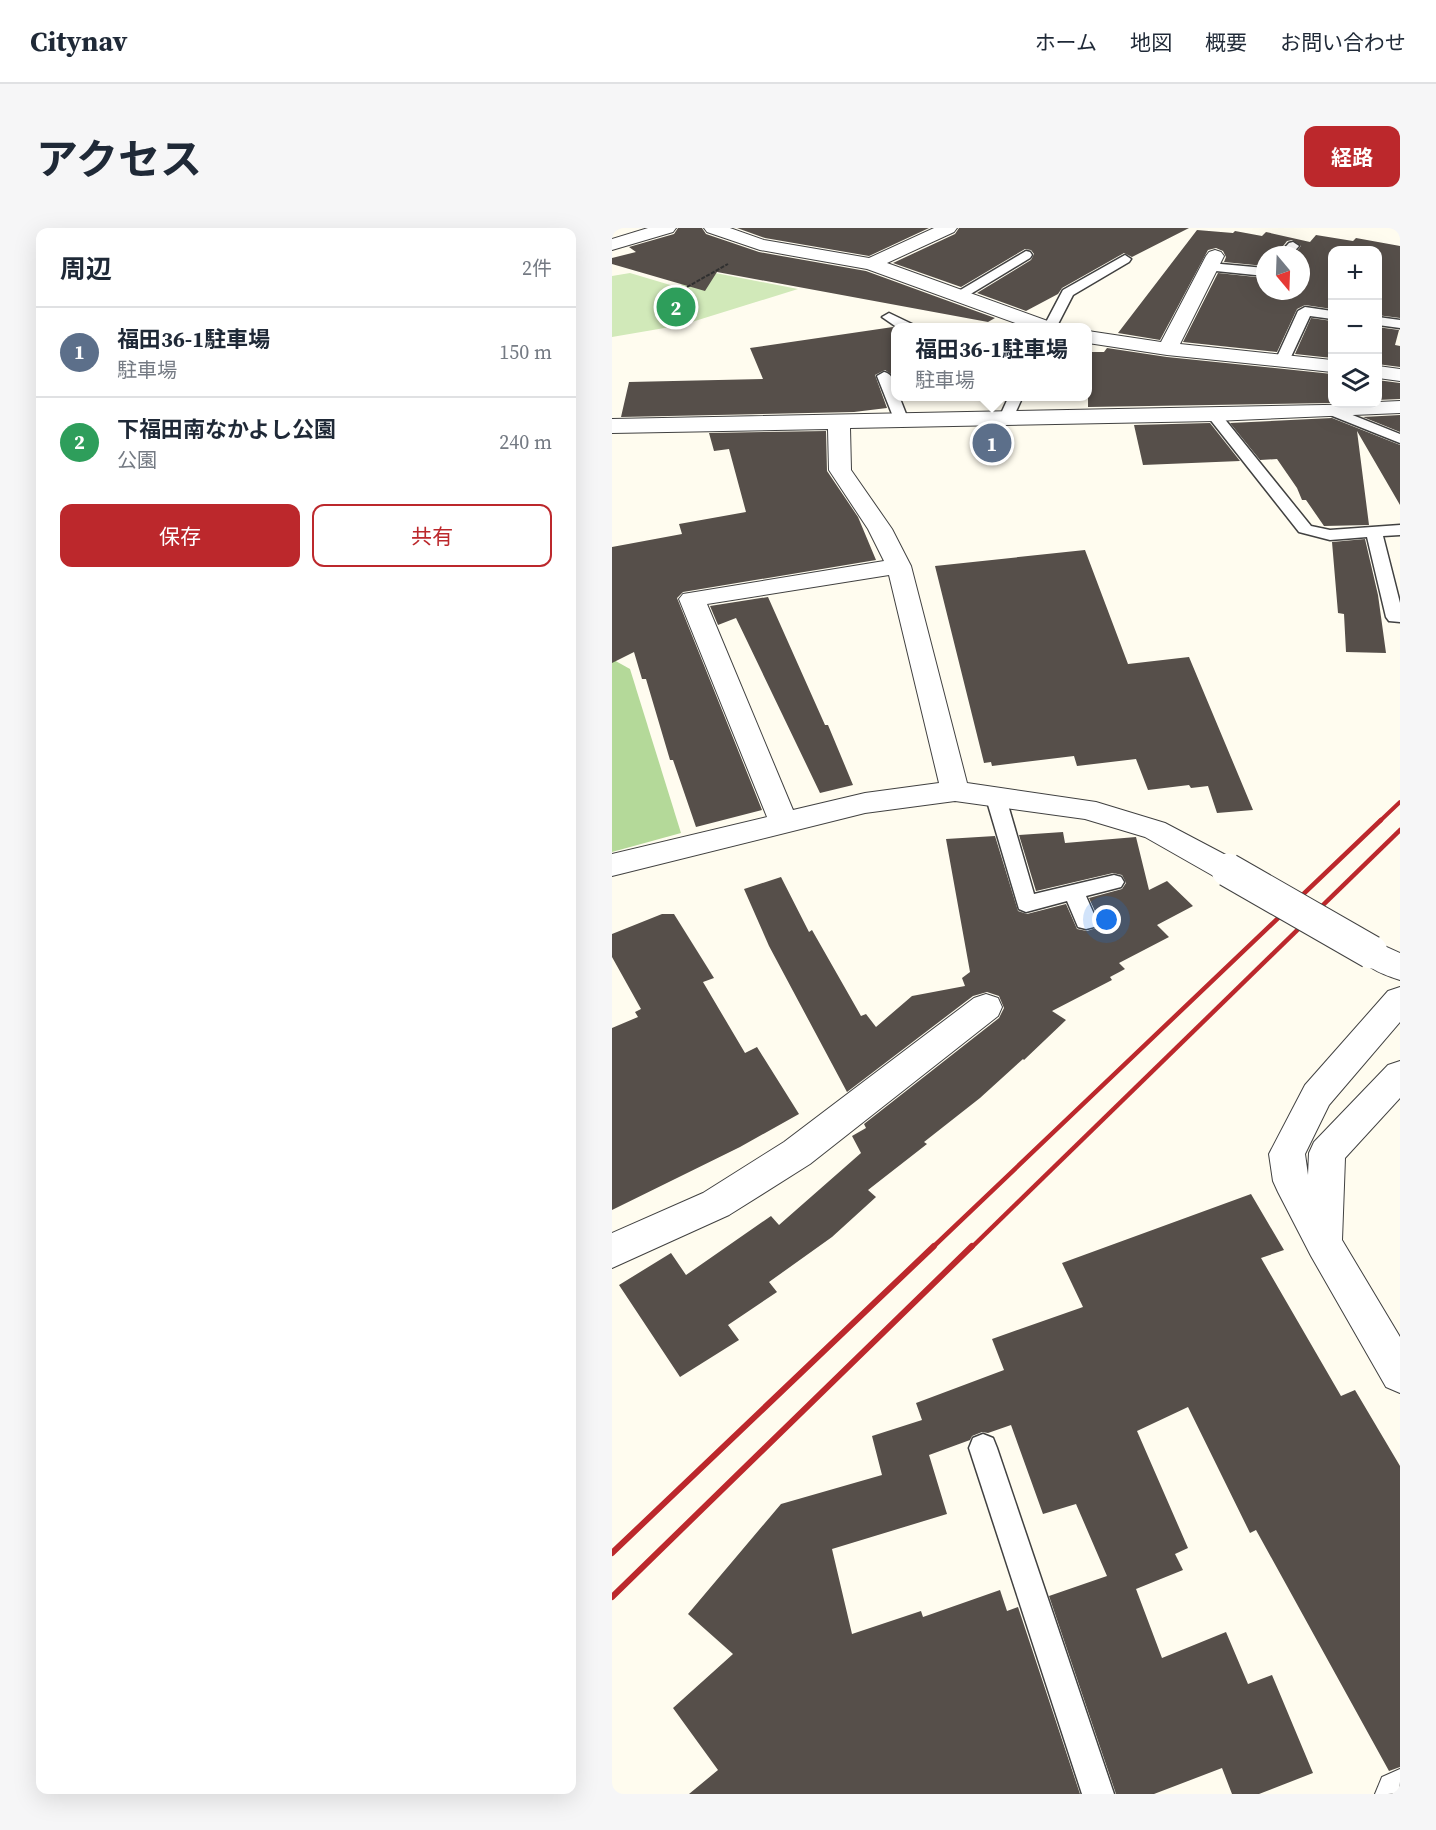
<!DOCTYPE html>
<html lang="ja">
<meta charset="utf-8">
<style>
body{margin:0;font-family:"Source Serif 4","Noto Sans JP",serif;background:#f6f6f7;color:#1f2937}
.controls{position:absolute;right:18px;top:18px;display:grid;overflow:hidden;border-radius:12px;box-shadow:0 6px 24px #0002}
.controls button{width:54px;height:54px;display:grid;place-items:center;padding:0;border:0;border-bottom:2px solid #e0e1e3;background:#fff;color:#1f2937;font:30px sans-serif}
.compass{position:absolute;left:644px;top:18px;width:54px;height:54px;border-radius:50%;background:#fff;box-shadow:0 6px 24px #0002;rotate:161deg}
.you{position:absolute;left:495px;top:692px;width:21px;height:21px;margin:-15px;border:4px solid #fff;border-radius:50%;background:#1a73e8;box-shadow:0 0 0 9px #1a73e833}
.badge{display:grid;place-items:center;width:39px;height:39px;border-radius:50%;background:#bc282c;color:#fff;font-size:20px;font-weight:700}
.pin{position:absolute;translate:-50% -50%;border:3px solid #fff;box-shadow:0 2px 6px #0006}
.popup{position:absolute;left:279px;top:95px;width:201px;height:78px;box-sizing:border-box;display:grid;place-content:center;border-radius:12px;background:#fff;filter:drop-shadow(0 2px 4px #0005);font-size:20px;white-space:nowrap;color:#747a83}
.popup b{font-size:22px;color:#1f2937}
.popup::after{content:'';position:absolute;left:50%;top:100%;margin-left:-12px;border:12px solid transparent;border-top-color:#fff}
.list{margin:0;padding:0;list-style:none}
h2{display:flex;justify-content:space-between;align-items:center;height:78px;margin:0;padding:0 24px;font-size:26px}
h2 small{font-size:20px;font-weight:400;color:#747a83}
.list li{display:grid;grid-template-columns:39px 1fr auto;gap:18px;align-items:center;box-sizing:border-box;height:90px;padding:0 24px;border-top:2px solid #e0e1e3}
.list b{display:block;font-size:22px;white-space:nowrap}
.list p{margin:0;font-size:20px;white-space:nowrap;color:#747a83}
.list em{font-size:20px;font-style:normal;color:#747a83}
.actions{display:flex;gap:12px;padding:18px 24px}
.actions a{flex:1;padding:14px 0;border:2px solid #bc282c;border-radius:12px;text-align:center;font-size:21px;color:#bc282c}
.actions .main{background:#bc282c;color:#fff}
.icon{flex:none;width:33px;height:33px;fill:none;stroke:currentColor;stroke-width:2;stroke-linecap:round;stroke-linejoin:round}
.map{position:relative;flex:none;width:788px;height:1566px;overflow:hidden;border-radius:12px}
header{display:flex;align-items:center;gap:36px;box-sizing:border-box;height:84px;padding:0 30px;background:#fff;border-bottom:2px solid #e0e1e3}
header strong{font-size:28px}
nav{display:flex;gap:33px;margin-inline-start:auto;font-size:21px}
.intro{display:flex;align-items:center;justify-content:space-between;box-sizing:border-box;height:144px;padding:0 36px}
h1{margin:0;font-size:42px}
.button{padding:15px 27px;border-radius:12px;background:#bc282c;color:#fff;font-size:21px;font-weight:700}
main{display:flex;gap:36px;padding:0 36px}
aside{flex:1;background:#fff;border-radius:12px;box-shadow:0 6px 24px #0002}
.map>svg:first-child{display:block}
.green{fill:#d1e9b9}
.forest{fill:#b4d999}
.building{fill:#564f4a}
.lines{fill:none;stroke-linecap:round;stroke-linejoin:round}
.service-casing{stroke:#414141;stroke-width:3}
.minor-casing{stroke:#414141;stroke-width:2}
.path{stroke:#303030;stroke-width:2;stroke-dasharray:4 1.5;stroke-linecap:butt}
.service{fill:#fff;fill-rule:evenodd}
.minor{fill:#fff;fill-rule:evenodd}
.rail-far2{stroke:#bc282c;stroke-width:4}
.rail-far1{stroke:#bc282c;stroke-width:4.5}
.rail{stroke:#bc282c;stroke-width:6}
.minor-bridge-casing{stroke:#414141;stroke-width:35;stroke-linecap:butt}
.minor-bridge{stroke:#fff;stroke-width:33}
</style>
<header>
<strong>Citynav</strong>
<nav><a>ホーム</a><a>地図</a><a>概要</a><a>お問い合わせ</a></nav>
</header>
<div class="intro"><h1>アクセス</h1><a class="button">経路</a></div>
<main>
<aside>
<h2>周辺<small>2件</small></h2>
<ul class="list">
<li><span class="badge" style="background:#5c6f8a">1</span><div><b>福田36-1駐車場</b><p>駐車場</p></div><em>150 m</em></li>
<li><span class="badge" style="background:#2e9e5b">2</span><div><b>下福田南なかよし公園</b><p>公園</p></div><em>240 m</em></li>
</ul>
<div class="actions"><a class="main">保存</a><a>共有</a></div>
</aside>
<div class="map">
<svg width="788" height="1566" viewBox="0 0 788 1566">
<rect width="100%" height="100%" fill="#fffcef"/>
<path class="green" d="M 93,43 L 186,61 L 70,97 L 0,109 L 0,48 L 18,45 L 65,59 Z"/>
<path class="forest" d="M 0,431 L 18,441 L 69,605 L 0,624 Z"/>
<g class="building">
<path d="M 66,0 L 90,0 L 94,6 L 147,24 L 254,43 L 383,90 L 376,94 L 105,44 L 93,63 L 0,36 L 0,30 L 24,24 L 17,19 L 62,6 Z"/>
<path d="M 125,0 L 317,0 L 257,28 L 153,10 Z"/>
<path d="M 347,0 L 577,0 L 520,29 L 512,25 L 450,60 L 446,66 L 414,83 L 365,65 L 419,32 L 422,26 L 419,22 L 413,21 L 349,59 L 281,35 L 343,6 Z"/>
<path d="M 585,2 L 621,5 L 623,3 L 650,8 L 654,4 L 698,14 L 704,7 L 741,13 L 744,10 L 788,18 L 788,90 L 765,87 L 765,22 L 720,22 L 720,81 L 693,77 L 685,81 L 665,124 L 571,114 L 606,45 L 653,50 L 653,63 L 689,63 L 689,27 L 682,27 L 689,18 L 680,12 L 675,13 L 664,27 L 653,27 L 653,38 L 612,34 L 614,29 L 611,23 L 604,20 L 596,22 L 548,112 L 506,105 Z"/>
<path d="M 699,90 L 720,93 L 720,130 L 683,126 Z"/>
<path d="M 281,99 L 284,101 L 284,153 L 279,146 L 273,142 L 263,147 L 275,180 L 242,184 L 9,189 L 17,154 L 151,151 L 138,120 Z"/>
<path d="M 765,99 L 787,102 L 783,117 L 788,118 L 788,139 L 765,136 Z"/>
<path d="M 495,120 L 555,129 L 720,146 L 720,175 L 476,179 L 476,124 L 492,124 Z"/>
<path d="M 765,152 L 788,155 L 788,171 L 765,172 Z"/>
<path d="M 788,187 L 788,204 L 751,189 Z"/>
<path d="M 720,190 L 788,217 L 788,277 L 745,203 L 757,297 L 712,298 L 694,272 L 690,272 L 685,260 L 665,231 L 648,232 L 618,195 Z"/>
<path d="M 598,195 L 628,233 L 531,237 L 522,197 Z"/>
<path d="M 214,203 L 215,243 L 246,289 L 264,332 L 71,364 L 65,370 L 150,582 L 84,599 L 61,532 L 58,532 L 34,451 L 30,451 L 22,424 L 0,435 L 0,319 L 70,306 L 67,296 L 134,284 L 117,221 L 102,223 L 97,205 Z"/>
<path d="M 753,311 L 766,367 L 774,425 L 734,424 L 732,386 L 726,385 L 720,314 Z"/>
<path d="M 473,322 L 516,436 L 577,429 L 641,582 L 605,585 L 596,558 L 579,560 L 577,557 L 536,562 L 524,531 L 465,538 L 462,528 L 380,538 L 379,534 L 372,535 L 323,338 Z"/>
<path d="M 156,369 L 213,497 L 216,497 L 241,557 L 208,565 L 124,390 L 106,397 L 98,378 Z"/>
<path d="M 451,604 L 453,615 L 524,609 L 537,662 L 555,653 L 581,678 L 545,697 L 557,709 L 507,735 L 513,741 L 498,749 L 500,752 L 440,783 L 454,792 L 412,832 L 411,831 L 368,870 L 312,914 L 315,916 L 256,962 L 264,969 L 220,1009 L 157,1054 L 165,1064 L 116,1097 L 127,1112 L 68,1149 L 7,1057 L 59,1025 L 74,1047 L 159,988 L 167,997 L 249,925 L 240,908 L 254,900 L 252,896 L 387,790 L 392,780 L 387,768 L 375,764 L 361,768 L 235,864 L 157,718 L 132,661 L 169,649 L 197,704 L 200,702 L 249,788 L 254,786 L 264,799 L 300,768 L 353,758 L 350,750 L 358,744 L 334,611 L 383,608 L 406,683 L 415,686 L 454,676 L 465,701 L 475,703 L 484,700 L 487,692 L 477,670 L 510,661 L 514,655 L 510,647 L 501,645 L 424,663 L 407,607 Z"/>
<path d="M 50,686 L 62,686 L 102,750 L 91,754 L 133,825 L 145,819 L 187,886 L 128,919 L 0,982 L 0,800 L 26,789 L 23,784 L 29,781 L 0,729 L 0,706 Z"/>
<path d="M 639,966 L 672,1022 L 649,1030 L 729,1168 L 743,1162 L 788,1238 L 788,1539 L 777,1543 L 644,1302 L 638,1305 L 576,1179 L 525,1203 L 576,1320 L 563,1326 L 571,1342 L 524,1361 L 550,1430 L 614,1404 L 636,1456 L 660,1447 L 701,1545 L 647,1566 L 620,1566 L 610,1540 L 542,1566 L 504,1566 L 437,1368 L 495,1348 L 464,1276 L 431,1286 L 399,1197 L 376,1205 L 370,1204 L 360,1208 L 358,1212 L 317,1227 L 335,1286 L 220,1321 L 240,1406 L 309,1383 L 311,1389 L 388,1362 L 395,1383 L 406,1379 L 468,1566 L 77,1566 L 106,1542 L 61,1480 L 121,1426 L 76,1386 L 169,1276 L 270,1247 L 260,1208 L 310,1192 L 304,1175 L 392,1142 L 380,1111 L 471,1079 L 450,1035 Z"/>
</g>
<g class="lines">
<g class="service-casing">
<g id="service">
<path d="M 681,14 L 687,18 L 679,27 L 666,27 L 677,15 Z"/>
<path d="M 414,23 L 418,24 L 420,27 L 418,30 L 352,70 L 342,70 L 340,67 Z"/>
<path d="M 513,27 L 519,31 L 517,34 L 461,67 L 444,100 L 431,100 L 451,62 Z"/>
<path d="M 598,35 L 653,40 L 653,48 L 594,42 L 592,39 Z"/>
<path d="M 693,79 L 720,83 L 720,91 L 698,88 L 678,131 L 671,135 L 666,134 L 664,131 L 686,83 Z"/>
<path d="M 277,85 L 302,97 L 303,100 L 286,100 L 270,89 Z"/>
<path d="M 766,89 L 788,92 L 788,100 L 766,97 Z"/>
<path d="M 272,144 C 282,146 284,159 284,168 L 287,168 L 296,191 L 294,194 L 284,194 L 282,191 L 265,148 Z"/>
<path d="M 397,168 L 411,168 L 401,190 L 394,194 L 387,190 Z"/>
<path d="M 718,178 L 788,206 L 788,215 L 713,185 L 711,182 Z"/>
<path d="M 602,183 L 607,184 L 699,298 L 718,302 L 788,297 L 788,307 L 771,308 L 788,375 L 788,394 L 777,393 L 774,389 L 755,309 L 718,312 L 687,304 L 597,190 L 595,187 L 597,184 Z"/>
<path d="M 384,563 L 391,565 L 394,570 L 422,666 L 502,647 L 509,649 L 512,654 L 509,659 L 474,668 L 485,693 L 482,699 L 474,701 L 466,699 L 455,673 L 414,684 L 407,681 L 374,570 L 377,565 Z"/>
<path d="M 371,1206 L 381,1210 L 385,1220 L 502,1566 L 470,1566 L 357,1220 L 361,1210 Z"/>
</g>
</g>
<g class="minor-casing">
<g id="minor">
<path d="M 36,0 L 64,0 L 61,4 L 0,22 L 0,11 Z"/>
<path d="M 92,0 L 118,0 L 152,12 L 257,30 L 322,0 L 345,0 L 342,4 L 275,35 L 444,96 L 447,100 L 417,100 L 255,41 L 148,22 L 95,4 Z"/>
<path d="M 603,22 L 609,24 L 612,28 L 568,116 L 720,132 L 720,144 L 555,127 L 476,115 L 476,103 L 549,114 L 594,28 L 597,24 Z"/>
<path d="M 766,138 L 788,141 L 788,153 L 766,150 Z"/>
<path d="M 788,173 L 788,185 L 602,193 L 238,200 L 239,242 L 280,301 L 299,338 L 355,555 L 484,574 L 553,595 L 627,634 L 631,642 L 627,650 L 616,653 L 605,650 L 533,609 L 473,591 L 343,573 L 253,585 L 0,648 L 0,626 L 155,589 L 67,371 L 71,366 L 272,333 L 256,301 L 217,242 L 216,201 L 0,205 L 0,191 L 766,176 L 766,174 ZM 277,347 L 327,555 L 253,565 L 181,582 L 95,376 Z"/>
<path d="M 759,712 L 788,725 L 788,752 C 772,747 751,739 743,724 L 748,716 Z"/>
<path d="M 788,759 L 788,794 L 717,877 L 693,926 L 696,947 L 697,925 L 702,914 L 776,837 L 788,833 L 788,870 L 733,930 L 730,1012 L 788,1109 L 788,1165 L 774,1159 L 699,1028 L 666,964 L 661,953 L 657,926 L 693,857 L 776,763 Z"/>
<path d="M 374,766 L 386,770 L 390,779 L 386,788 L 198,936 L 117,987 L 0,1040 L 0,1005 L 91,965 L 172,914 L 362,770 Z"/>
<path d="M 788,1541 L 788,1566 L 763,1566 L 770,1549 Z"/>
</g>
</g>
<path class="path" d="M 75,59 L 116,36"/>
<use href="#service" class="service"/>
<use href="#minor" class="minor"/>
<path class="rail-far2" d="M 768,593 L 788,574"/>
<g class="rail-far1">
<path d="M 320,1020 L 769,592"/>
<path d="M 359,1020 L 788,602"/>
</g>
<g class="rail">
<path d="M 0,1325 L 322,1018"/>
<path d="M 0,1369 L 360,1018"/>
</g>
<g class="minor-bridge-casing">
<path id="minor-bridge" d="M 616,642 L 759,724"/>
</g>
<use href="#minor-bridge" class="minor-bridge"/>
</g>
</svg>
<div class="controls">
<button>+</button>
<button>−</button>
<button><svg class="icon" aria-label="layers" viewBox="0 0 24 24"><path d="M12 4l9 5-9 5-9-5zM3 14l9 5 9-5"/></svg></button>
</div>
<svg class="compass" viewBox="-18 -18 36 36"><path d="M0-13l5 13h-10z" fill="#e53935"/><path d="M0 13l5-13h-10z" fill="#747a83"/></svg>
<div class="you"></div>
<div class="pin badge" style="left:380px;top:215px;background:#5c6f8a">1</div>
<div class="popup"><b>福田36-1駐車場</b>駐車場</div>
<div class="pin badge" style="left:64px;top:79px;background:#2e9e5b">2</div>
</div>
</main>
